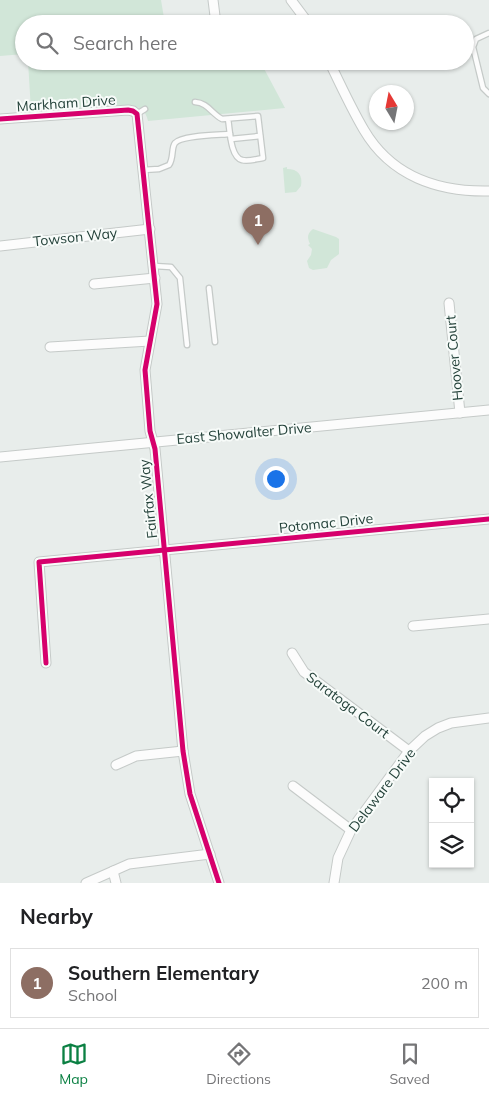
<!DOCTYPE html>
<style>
body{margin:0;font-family:Mulish,sans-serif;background:#f6f6f6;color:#202124}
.controls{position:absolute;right:15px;bottom:15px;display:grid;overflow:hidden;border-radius:0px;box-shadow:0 1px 4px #0004}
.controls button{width:45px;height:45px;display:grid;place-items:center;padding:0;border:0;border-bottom:1px solid #e0e0e0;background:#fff;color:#202124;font:25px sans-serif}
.compass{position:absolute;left:369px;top:85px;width:45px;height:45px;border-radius:50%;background:#fff;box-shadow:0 1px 4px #0004;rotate:350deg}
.you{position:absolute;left:275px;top:478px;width:18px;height:18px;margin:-12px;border:4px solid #fff;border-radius:50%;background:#1a73e8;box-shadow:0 0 0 8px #1a73e833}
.badge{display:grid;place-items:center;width:32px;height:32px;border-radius:50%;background:#0b8043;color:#fff;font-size:16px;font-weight:700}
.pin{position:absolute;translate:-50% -41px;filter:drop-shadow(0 1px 2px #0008)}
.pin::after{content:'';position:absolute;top:26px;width:18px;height:15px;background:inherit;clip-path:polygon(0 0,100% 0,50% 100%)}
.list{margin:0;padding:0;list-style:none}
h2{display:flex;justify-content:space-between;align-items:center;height:65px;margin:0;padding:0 20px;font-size:21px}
h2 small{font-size:16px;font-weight:400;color:#757577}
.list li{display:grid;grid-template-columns:32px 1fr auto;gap:15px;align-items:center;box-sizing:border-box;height:70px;margin:0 10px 10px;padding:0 10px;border:1px solid #e0e0e0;border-radius:0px}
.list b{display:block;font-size:19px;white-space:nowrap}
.list p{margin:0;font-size:16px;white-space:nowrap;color:#757577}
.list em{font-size:16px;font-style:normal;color:#757577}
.icon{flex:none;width:28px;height:28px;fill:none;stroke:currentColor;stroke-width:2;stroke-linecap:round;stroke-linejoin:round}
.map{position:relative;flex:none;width:489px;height:883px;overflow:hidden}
.search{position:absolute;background:#fff;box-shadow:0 1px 4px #0004;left:15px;right:15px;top:15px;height:55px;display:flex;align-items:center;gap:12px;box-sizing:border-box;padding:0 18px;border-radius:28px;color:#757577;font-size:19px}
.sheet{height:145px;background:#fff}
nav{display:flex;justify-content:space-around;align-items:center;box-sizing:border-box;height:70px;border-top:1px solid #e0e0e0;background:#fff;font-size:14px;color:#757577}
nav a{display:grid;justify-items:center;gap:2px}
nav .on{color:#0b8043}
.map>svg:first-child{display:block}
.green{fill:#d1e6d8}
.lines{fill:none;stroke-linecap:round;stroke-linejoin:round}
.lane-casing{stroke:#c5cac8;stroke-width:7}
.street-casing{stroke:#c5cac8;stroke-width:11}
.lane{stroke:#fcfcfc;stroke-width:4.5}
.street{stroke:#fcfcfc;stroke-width:9}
.cycleway-casing{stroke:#f7fbf9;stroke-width:8}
.cycleway{stroke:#d6006c;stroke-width:5}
.labels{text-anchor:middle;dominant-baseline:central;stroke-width:4;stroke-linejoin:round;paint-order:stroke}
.street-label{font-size:14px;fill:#24423a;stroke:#f7fbf9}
</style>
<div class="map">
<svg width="489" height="883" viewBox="0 0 489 883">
<rect width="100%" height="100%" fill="#e8edeb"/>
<g class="green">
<path d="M 0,0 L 161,0 L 165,24 L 24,24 L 24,54 L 0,56 Z"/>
<path d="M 28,61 L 260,61 L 285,108 L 148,121 C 146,109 137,106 127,105 L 31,111 Z"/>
<path d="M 287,167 L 287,169 C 298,169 303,175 301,186 L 296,192 L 285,193 L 283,168 Z"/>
<path d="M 313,229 L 336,237 L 339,239 L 339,254 L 331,260 L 327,268 L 313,270 L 309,268 L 307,261 L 311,255 L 312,249 L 308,245 L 310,244 C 307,237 307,234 313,229 Z"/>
</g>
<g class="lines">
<g class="lane-casing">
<g id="lane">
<path d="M 489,33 L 476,39 L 473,47 L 483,88 L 489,94"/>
<path d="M 195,102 C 208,103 211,113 222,119 L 258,116 L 263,158 C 256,159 248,162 242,160 C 230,157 230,129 228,119"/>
<path d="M 137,114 L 145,109"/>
<path d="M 231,139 L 260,136"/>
<path d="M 143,170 L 159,169 L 169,165 C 174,158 171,148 175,143 C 182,135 219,135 230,134"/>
<path d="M 154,266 L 171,267 L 180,278 L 187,345"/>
<path d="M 209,288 L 215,342"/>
</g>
</g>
<g class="street-casing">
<g id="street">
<path d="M 213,0 L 216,24"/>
<path d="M 291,0 L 309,24"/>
<path d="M 329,61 C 340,84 351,108 364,130 C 391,176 438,192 489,191"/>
<path d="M 0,119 L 128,110 L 133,111 L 137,114 L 157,304 L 145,370 L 150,431 L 155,449 L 183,751 L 190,794 L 219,883"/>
<path d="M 0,246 L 150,229"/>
<path d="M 94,284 L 155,278"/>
<path d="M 449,303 L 460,413"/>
<path d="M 50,347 L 150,341"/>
<path d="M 0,457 L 489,410"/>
<path d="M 413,626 L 489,619"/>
<path d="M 292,653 L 304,672 L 409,751"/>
<path d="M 46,663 L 39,562 L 489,519"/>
<path d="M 116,765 L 136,756 L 183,751"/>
<path d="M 293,786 L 351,830"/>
<path d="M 113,871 L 116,883"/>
<path d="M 86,883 L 129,864 L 210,854"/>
<path d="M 334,883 L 338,858 L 351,830 L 409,751 L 425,736 L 438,728 L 451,723 L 489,718"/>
</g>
</g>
<use href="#lane" class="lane"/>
<use href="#street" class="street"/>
<g class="cycleway-casing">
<g id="cycleway">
<path d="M 0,119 L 128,110 L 133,111 L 137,114 L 157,304 L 145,370 L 150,431 L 155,449 L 183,751 L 190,794 L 219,883"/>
<path d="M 46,663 L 39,562 L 489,519"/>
</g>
</g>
<use href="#cycleway" class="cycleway"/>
</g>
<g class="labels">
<g class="street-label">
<text transform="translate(66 103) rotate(-4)">Markham Drive</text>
<text transform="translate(75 237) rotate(-6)">Towson Way</text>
<text transform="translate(454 358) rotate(-95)">Hoover Court</text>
<text transform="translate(244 433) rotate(-5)">East Showalter Drive</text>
<text transform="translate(148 499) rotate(-96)">Fairfax Way</text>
<text transform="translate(326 523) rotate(-6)">Potomac Drive</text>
<text transform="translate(348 705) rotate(37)">Saratoga Court</text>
<text transform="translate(382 790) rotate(-53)">Delaware Drive</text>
</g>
</g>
</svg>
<div class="controls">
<button><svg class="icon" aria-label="locate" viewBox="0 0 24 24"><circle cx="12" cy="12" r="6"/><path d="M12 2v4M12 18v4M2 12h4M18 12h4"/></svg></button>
<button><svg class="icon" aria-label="layers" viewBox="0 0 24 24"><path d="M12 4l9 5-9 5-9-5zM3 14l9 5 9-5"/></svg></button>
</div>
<svg class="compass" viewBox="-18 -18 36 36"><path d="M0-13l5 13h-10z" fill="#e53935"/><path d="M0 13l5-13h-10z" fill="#757577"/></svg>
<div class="you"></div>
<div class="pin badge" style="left:258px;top:245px;background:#8d6e63">1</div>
<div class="search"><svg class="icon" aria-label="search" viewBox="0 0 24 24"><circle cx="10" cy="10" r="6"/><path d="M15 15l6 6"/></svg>Search here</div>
</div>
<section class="sheet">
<h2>Nearby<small></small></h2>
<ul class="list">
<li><span class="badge" style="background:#8d6e63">1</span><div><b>Southern Elementary</b><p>School</p></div><em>200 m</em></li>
</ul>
</section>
<nav>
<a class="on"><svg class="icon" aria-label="map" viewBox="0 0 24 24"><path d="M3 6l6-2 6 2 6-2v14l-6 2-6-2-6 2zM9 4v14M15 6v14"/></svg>Map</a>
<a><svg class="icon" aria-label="directions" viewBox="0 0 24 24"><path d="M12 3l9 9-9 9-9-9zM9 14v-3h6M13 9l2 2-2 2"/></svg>Directions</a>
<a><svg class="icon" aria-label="saved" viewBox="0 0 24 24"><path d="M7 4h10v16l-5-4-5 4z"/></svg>Saved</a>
</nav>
